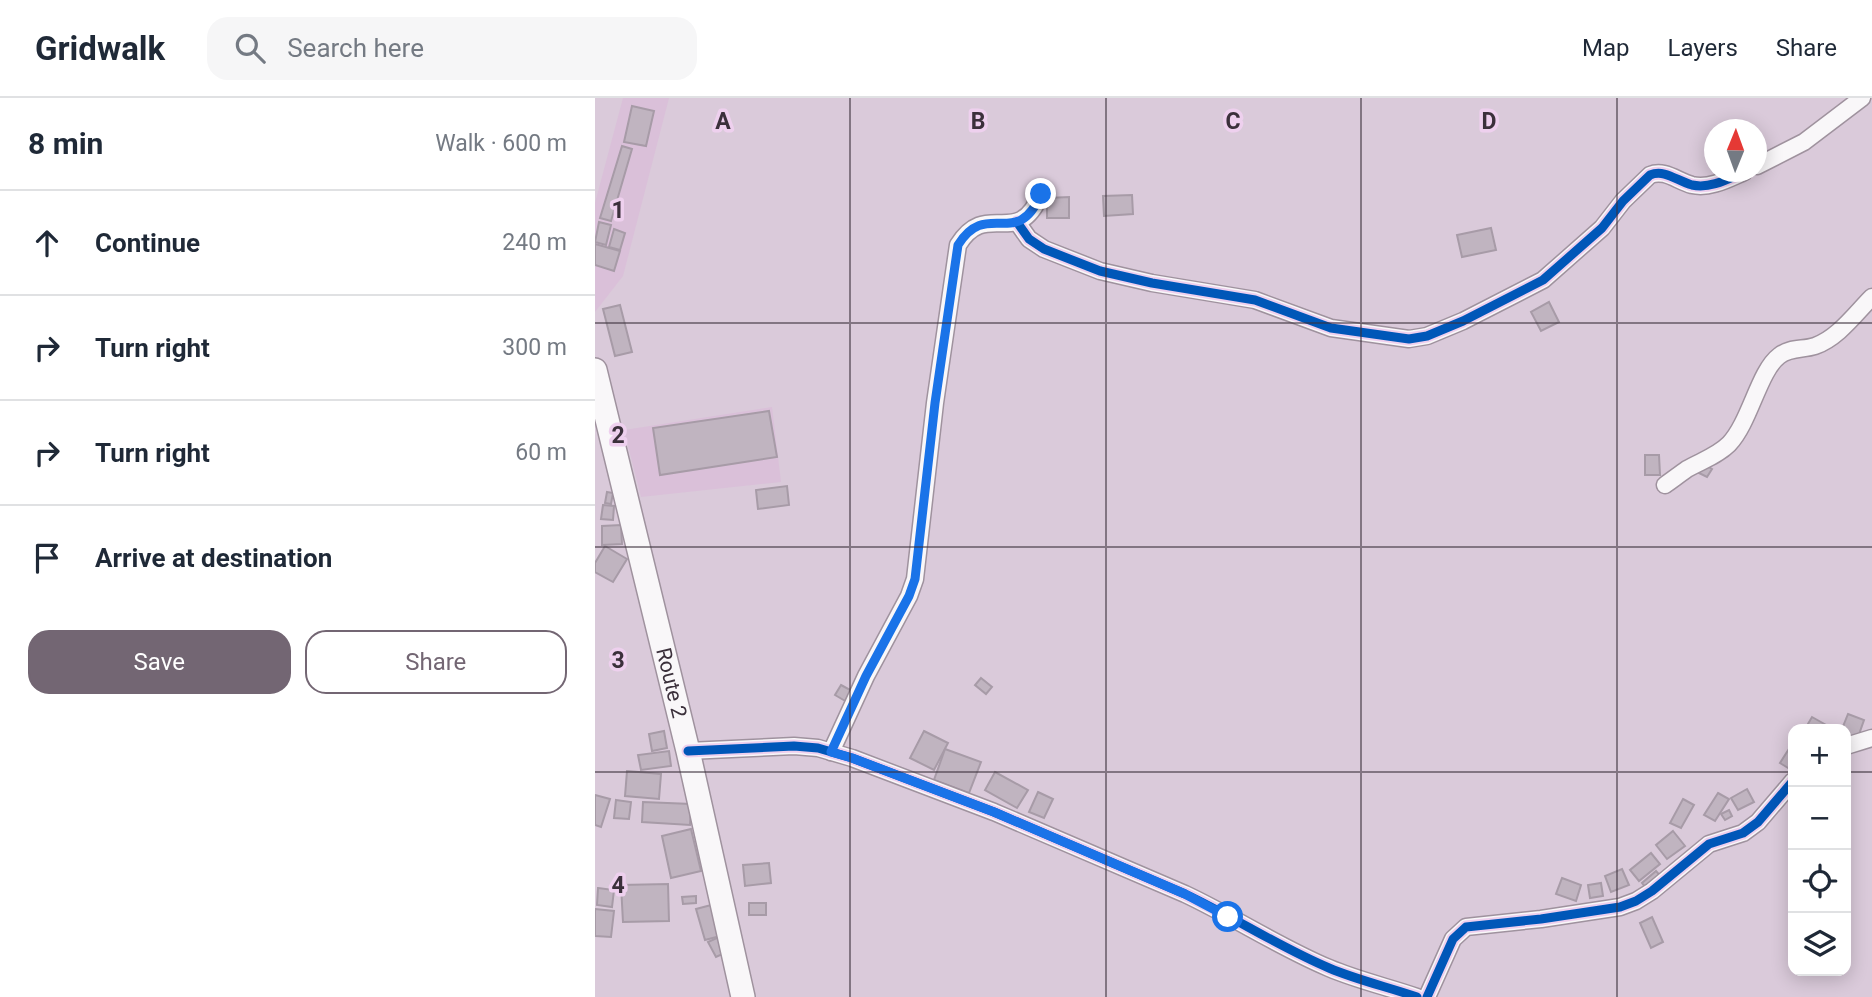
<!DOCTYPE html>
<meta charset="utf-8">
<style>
body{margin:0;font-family:Roboto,sans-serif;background:#f6f6f7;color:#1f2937}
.controls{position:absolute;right:21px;bottom:21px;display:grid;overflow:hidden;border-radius:14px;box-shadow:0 4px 18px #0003}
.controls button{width:63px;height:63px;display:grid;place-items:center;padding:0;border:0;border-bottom:2px solid #e0e1e3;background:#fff;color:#1f2937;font:35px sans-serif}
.compass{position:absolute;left:1109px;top:21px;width:63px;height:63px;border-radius:50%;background:#fff;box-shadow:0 4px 18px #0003;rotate:1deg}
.stop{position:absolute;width:21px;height:21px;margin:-16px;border:5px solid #1a73e8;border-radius:50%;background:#fff}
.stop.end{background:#1a73e8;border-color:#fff;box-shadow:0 2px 7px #0008}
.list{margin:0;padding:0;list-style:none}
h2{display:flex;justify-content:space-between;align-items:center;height:91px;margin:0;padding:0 28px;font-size:30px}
h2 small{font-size:23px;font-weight:400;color:#747a83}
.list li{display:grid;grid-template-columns:46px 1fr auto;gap:21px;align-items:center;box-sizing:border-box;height:105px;padding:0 28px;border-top:2px solid #e0e1e3}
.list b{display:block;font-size:26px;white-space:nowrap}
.list em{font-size:23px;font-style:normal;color:#747a83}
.actions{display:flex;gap:14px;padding:21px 28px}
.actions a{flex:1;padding:16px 0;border:2px solid #736673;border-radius:21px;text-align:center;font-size:24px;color:#736673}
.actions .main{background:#736673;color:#fff}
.icon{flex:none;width:38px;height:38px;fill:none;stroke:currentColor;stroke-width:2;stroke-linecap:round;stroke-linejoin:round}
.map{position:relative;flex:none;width:1277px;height:899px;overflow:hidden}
header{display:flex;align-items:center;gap:42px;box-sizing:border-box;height:98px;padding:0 35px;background:#fff;border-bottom:2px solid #e0e1e3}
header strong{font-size:33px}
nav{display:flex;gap:38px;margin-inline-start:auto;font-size:24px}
.search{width:490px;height:63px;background:#f6f6f7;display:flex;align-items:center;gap:18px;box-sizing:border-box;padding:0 24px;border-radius:21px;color:#747a83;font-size:26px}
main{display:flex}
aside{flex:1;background:#fff}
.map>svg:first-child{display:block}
.built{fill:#dac0d9}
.building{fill:#c0b4c0;stroke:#a79ba7;stroke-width:2}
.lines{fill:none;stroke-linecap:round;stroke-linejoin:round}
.minor-casing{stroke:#9f929e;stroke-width:19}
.highway-casing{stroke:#9f929e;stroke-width:26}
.minor{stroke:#f9f7f9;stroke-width:16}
.highway{stroke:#f9f7f9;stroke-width:23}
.cycleway-casing{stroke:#eed0ee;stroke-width:13}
.cycleway{stroke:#0057b8;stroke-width:9}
.route{stroke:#1a73e8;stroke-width:9}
.grid{fill:none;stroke:#3b303b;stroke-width:2;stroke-opacity:0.55}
.labels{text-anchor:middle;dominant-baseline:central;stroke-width:7;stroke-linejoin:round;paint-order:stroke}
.street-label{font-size:21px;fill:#3b303b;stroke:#eed0ee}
.grid-label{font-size:23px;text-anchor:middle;font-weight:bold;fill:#3b303b;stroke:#eed0ee;stroke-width:7;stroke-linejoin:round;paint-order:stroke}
</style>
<header>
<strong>Gridwalk</strong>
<div class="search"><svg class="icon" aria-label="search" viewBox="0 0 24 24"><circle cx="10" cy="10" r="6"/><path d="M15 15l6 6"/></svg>Search here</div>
<nav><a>Map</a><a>Layers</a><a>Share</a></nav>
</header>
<main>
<aside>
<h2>8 min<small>Walk · 600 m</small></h2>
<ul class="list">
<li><svg class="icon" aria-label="ahead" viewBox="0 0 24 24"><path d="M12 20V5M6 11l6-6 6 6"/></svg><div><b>Continue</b></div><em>240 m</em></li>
<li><svg class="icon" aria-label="right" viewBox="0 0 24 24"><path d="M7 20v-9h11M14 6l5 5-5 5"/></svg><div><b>Turn right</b></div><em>300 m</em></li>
<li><svg class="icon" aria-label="right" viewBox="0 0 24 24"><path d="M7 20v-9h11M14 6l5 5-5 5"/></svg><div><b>Turn right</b></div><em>60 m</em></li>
<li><svg class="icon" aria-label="arrive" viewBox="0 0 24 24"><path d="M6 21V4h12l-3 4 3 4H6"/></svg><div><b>Arrive at destination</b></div></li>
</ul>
<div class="actions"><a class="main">Save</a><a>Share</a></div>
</aside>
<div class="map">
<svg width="1277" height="899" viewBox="0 0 1277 899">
<rect width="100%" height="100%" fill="#dacada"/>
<g class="built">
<path d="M 28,0 L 74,0 L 28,178 L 0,214 L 0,105 Z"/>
<path d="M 177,309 L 186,384 L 46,399 L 29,332 Z"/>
</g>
<g class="building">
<path d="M 37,8 L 59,13 L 51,48 L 29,44 Z"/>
<path d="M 27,48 L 37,51 L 16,123 L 5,120 Z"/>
<path d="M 537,97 L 538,116 L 509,118 L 508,98 Z"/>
<path d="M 474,99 L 474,120 L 452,120 L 452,100 Z"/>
<path d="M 4,124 L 16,127 L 11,147 L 0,144 Z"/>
<path d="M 896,130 L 901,152 L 867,159 L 862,137 Z"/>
<path d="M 19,131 L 30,135 L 25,152 L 14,149 Z"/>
<path d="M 0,146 L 25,153 L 19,173 L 0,167 Z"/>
<path d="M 954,204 L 964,224 L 946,233 L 936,214 Z"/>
<path d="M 25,207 L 37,254 L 20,258 L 8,211 Z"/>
<path d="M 174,313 L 182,359 L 65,377 L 58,330 Z"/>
<path d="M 1050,357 L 1064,357 L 1065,377 L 1050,377 Z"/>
<path d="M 1109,366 L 1117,371 L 1112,379 L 1104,375 Z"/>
<path d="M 192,388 L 194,407 L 163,411 L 161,392 Z"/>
<path d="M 12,394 L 18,395 L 16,406 L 10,405 Z"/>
<path d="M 8,407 L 19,408 L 18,422 L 6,421 Z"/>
<path d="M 26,427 L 27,446 L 7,447 L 7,428 Z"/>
<path d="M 10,448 L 32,461 L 18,484 L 0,474 L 0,465 Z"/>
<path d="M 386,580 L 397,589 L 391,596 L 380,587 Z"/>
<path d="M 246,587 L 259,594 L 252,604 L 240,597 Z"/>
<path d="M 1253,616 L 1269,622 L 1262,642 L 1251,639 L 1251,631 L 1247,631 Z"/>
<path d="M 1217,619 L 1233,628 L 1231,631 L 1210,631 Z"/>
<path d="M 69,633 L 72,650 L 57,653 L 54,636 Z"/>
<path d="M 329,633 L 353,645 L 339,672 L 315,660 Z"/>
<path d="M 1197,646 L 1198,647 L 1198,673 L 1185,665 Z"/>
<path d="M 350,651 L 386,664 L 374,695 L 339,682 Z"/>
<path d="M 74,653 L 76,668 L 46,672 L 43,657 Z"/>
<path d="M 32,673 L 66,676 L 64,701 L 30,698 Z"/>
<path d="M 400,674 L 433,692 L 422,710 L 390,692 Z"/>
<path d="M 1152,691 L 1159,704 L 1143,712 L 1136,700 Z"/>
<path d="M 443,694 L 458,701 L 449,720 L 434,714 Z"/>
<path d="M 1123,695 L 1134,701 L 1120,723 L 1109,717 Z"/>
<path d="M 0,697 L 15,701 L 6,729 L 0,727 Z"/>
<path d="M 1088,701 L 1099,707 L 1086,730 L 1075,725 Z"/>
<path d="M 21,702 L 36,704 L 34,721 L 19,720 Z"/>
<path d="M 48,704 L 96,706 L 95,727 L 47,724 Z"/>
<path d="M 1134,712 L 1137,718 L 1130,722 L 1126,716 Z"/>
<path d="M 96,731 L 106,773 L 76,780 L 67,738 Z"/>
<path d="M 1078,733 L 1090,748 L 1072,761 L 1061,747 Z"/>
<path d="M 1056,755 L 1065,766 L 1044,783 L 1035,772 Z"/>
<path d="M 174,765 L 176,785 L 150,788 L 148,767 Z"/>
<path d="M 1027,771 L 1034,787 L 1016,794 L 1010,778 Z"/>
<path d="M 1061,773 L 1068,781 L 1054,794 L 1047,785 Z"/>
<path d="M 967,780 L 986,787 L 981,803 L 961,796 Z"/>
<path d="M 1006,785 L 1008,798 L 995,800 L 993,787 Z"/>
<path d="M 73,786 L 74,823 L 28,824 L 26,787 Z"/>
<path d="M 3,790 L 19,792 L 17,809 L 2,807 Z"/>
<path d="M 101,798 L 101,805 L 88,806 L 87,799 Z"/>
<rect x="154" y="805" width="17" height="12"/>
<path d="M 120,806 L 129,837 L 110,842 L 101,811 Z"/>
<path d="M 0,811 L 19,813 L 16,839 L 0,838 Z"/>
<path d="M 1057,819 L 1068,844 L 1056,850 L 1045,825 Z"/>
<path d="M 124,839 L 132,854 L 121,859 L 113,844 Z"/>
</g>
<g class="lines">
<g class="minor-casing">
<g id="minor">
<path d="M 1162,68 L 1209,44 L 1267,0"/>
<path d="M 422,124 L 434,141 L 449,151 L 505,173 L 557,185 L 660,202 L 736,230 L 814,241 L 832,238 L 868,223 L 948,182 L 1007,130 L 1028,103 L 1055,77 C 1070,71 1082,83 1097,87 C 1115,91 1133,81 1149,74"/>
<path d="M 1070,387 C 1077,382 1085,376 1092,371 C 1106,363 1122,358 1134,346 C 1155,324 1164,273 1184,258 C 1195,249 1208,252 1220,248 C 1243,240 1260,216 1277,199"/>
<path d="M 1251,648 L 1277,640"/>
<path d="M 93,653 L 199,648 L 223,650 L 257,660 L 399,714 L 590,796 C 639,819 684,849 734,870 C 762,882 793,889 822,899"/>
<path d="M 236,654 L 271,578 L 314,498 L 320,481 L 340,305 L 363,147 C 392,100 422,153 446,96"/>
<path d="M 832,899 L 858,841 L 871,829 L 946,821 L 1025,809 L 1041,803 L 1057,793 L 1114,746 L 1148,735 L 1163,724 L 1198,683"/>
</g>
</g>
<g class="highway-casing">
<g id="highway">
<path id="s1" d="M 0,272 L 93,653 L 148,899"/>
</g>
</g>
<use href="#minor" class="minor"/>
<use href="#highway" class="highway"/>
<g class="cycleway-casing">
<g id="cycleway">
<path d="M 422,124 L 434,141 L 449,151 L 505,173 L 557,185 L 660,202 L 736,230 L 814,241 L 832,238 L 868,223 L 948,182 L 1007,130 L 1028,103 L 1055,77 C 1070,71 1082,83 1097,87 C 1115,91 1133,81 1149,74"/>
<path d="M 93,653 L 199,648 L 223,650 L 257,660 L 399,714 L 590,796 C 639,819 684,849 734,870 C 762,882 793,889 822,899"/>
<path d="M 832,899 L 858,841 L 871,829 L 946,821 L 1025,809 L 1041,803 L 1057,793 L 1114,746 L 1148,735 L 1163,724 L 1198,683"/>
</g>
</g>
<use href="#cycleway" class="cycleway"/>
</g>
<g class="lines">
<path class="route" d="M 446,96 C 422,153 392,100 363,147 L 340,305 L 320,481 L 314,498 L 271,578 L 236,654 L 257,660 L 399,714 L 590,796 L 633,819"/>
</g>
<path class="grid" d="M 255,0 L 255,899M 511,0 L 511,899M 766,0 L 766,899M 1022,0 L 1022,899M 0,225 L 1277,225M 0,449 L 1277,449M 0,674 L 1198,674M 1251,674 L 1277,674"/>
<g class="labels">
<g class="street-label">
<text stroke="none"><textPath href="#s1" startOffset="322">Route 2</textPath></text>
</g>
</g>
<g class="grid-label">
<text x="128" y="31">A</text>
<text x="383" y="31">B</text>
<text x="638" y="31">C</text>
<text x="894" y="31">D</text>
<text x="23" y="120">1</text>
<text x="23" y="345">2</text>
<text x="23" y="570">3</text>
<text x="23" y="795">4</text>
</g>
</svg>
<div class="controls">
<button>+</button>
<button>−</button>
<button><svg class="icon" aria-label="locate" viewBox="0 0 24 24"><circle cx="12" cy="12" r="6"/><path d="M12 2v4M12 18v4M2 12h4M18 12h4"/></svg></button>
<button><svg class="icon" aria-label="layers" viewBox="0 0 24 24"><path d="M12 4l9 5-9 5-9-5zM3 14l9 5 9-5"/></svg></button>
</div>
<svg class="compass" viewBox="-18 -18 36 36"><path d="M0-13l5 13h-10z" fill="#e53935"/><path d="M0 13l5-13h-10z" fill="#747a83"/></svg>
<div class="stop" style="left:633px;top:819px"></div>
<div class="stop end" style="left:446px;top:96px"></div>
</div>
</main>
